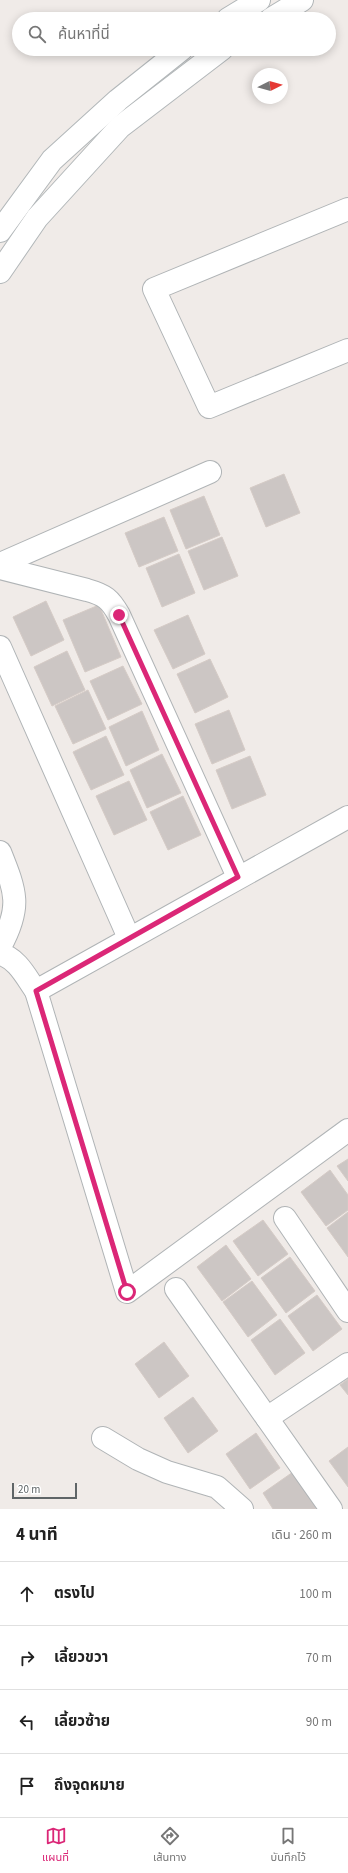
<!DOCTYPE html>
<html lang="th">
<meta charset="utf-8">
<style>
body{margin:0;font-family:"Source Sans 3","Noto Sans Thai",sans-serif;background:#f6f6f6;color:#222}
.compass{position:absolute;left:252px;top:68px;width:36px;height:36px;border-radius:50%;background:#fff;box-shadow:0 2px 10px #0003;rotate:84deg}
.scale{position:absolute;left:12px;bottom:10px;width:65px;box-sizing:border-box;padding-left:4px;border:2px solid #5f6567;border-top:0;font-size:11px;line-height:14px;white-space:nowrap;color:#5f6567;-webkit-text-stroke:3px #fff;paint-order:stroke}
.stop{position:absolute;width:12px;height:12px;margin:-9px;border:3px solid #db2777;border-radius:50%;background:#fff}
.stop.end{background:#db2777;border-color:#fff;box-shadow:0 1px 4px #0008}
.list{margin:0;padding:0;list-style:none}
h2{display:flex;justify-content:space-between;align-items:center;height:52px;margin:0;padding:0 16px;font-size:17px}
h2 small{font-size:13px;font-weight:400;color:#767676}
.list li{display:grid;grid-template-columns:26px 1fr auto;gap:12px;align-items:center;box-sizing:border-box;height:64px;padding:0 16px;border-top:1px solid #e0e0e0}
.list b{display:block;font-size:15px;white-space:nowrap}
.list em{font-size:13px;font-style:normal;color:#767676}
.icon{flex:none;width:22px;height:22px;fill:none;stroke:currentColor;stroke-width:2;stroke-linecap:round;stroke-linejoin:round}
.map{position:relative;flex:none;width:348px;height:1509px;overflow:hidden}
.search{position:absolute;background:#fff;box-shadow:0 2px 10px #0003;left:12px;right:12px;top:12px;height:44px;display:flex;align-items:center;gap:10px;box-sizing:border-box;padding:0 14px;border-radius:22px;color:#767676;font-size:15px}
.sheet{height:308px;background:#fff}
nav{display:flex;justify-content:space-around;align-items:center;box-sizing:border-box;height:56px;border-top:1px solid #e0e0e0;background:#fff;font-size:11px;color:#767676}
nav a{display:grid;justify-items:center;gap:2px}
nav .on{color:#db2777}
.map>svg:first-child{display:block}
.building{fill:#ccc6c4;stroke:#d5cbc6}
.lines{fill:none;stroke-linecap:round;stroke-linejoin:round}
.street-casing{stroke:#b0b4b6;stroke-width:24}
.secondary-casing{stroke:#b2b7b9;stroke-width:24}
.street{stroke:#fff;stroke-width:22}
.secondary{stroke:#fff;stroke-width:22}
.route{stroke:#db2777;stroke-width:5}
</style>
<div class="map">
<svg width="348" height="1509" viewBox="0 0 348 1509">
<rect width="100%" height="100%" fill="#f0ebe8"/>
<g class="building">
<path d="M 284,474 L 300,513 L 266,527 L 250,488 Z"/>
<path d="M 204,496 L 220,535 L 186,549 L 170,510 Z"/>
<path d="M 164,517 L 178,551 L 139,567 L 125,533 Z"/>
<path d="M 222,537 L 238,576 L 204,590 L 188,551 Z"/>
<path d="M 179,554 L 195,593 L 162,607 L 146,568 Z"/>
<path d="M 46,601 L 64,640 L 31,656 L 13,617 Z"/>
<path d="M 99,605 L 121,657 L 85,672 L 63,620 Z"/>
<path d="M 188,615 L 205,654 L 173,669 L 154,630 Z"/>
<path d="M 67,651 L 85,690 L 52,706 L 34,667 Z"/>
<path d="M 210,659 L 228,697 L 195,713 L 177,674 Z"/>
<path d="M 123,666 L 142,704 L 108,720 L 90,681 Z"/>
<path d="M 88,690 L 106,729 L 73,744 L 55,706 Z"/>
<path d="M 229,710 L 245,750 L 212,764 L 195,724 Z"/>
<path d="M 142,711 L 159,750 L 126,766 L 109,727 Z"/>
<path d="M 106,736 L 124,775 L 91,790 L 73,752 Z"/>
<path d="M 162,754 L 181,793 L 147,808 L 130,770 Z"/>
<path d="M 250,756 L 266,795 L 232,809 L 216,770 Z"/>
<path d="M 129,781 L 147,820 L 114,835 L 96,796 Z"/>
<path d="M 183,796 L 201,835 L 168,850 L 150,812 Z"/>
<path d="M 348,1159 L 348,1181 L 337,1166 Z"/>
<path d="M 330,1170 L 348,1195 L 348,1210 L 326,1226 L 301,1192 Z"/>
<path d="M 348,1212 L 348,1257 L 327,1228 Z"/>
<path d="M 263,1220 L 288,1254 L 258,1276 L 233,1241 Z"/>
<path d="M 226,1245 L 251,1279 L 222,1301 L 197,1267 Z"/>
<path d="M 290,1257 L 315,1291 L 286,1313 L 261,1278 Z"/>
<path d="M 252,1281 L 277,1315 L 248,1337 L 223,1302 Z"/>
<path d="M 317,1295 L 342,1329 L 313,1351 L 288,1316 Z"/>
<path d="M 280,1319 L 305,1353 L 275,1375 L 251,1340 Z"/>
<path d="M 164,1342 L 189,1376 L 159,1398 L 135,1364 Z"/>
<path d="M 348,1379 L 348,1395 L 340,1385 Z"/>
<path d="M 193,1397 L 218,1431 L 188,1453 L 164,1418 Z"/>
<path d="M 256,1433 L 280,1468 L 250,1489 L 226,1454 Z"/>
<path d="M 348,1447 L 348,1487 L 329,1461 Z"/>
<path d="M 293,1472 L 317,1508 L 315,1509 L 273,1509 L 263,1493 Z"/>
</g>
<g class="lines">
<g class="street-casing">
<g id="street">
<path d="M 348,209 L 154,289 L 209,407 L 348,350"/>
<path d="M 0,564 L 210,472"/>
<path d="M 0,568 L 87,590 C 105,595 110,599 119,615 L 238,877"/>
<path d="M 0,647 L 129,938"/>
<path d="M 0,852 C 16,892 22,907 0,947"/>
<path d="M 0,954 C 17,958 26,977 36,991 L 348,817"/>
<path d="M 36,991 L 127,1292 L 348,1130"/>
<path d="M 285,1218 L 348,1311"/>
<path d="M 176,1289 L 331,1509"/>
<path d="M 267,1418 L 348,1364"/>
<path d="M 103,1438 L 138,1459 L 167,1472 L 217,1487 L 242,1509"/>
</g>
</g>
<g class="secondary-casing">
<g id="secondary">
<path d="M 228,19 L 259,0"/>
<path d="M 271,19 L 302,0"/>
<path d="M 0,231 L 52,160 L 118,100 L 182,49"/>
<path d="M 0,272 L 37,218 L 120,127 L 222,49"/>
</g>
</g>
<use href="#street" class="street"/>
<use href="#secondary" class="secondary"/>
</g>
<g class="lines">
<path class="route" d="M 119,615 L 238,877 L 36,991 L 127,1292"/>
</g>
</svg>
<svg class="compass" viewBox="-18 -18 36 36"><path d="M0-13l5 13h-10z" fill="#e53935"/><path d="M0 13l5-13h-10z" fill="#767676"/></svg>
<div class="scale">20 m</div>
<div class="stop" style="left:127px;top:1292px"></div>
<div class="stop end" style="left:119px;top:615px"></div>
<div class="search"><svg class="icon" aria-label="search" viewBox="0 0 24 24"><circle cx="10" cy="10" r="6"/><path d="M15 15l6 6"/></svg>ค้นหาที่นี่</div>
</div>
<section class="sheet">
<h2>4 นาที<small>เดิน · 260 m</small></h2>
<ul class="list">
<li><svg class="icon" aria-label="ahead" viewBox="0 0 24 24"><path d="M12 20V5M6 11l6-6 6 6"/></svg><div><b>ตรงไป</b></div><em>100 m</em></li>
<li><svg class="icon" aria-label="right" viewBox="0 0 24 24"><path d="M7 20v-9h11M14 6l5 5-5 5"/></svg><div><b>เลี้ยวขวา</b></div><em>70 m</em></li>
<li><svg class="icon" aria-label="left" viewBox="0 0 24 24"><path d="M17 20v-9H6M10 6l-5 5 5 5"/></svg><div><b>เลี้ยวซ้าย</b></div><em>90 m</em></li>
<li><svg class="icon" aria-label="arrive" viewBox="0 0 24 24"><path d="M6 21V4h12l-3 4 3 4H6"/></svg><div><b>ถึงจุดหมาย</b></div></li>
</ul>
</section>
<nav>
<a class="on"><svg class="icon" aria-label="map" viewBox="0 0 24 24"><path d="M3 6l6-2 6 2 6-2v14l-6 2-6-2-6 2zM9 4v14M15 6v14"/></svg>แผนที่</a>
<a><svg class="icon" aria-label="directions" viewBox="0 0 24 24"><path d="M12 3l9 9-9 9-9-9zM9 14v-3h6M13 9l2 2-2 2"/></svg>เส้นทาง</a>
<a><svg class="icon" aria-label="saved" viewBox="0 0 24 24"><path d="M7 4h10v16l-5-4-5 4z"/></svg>บันทึกไว้</a>
</nav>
